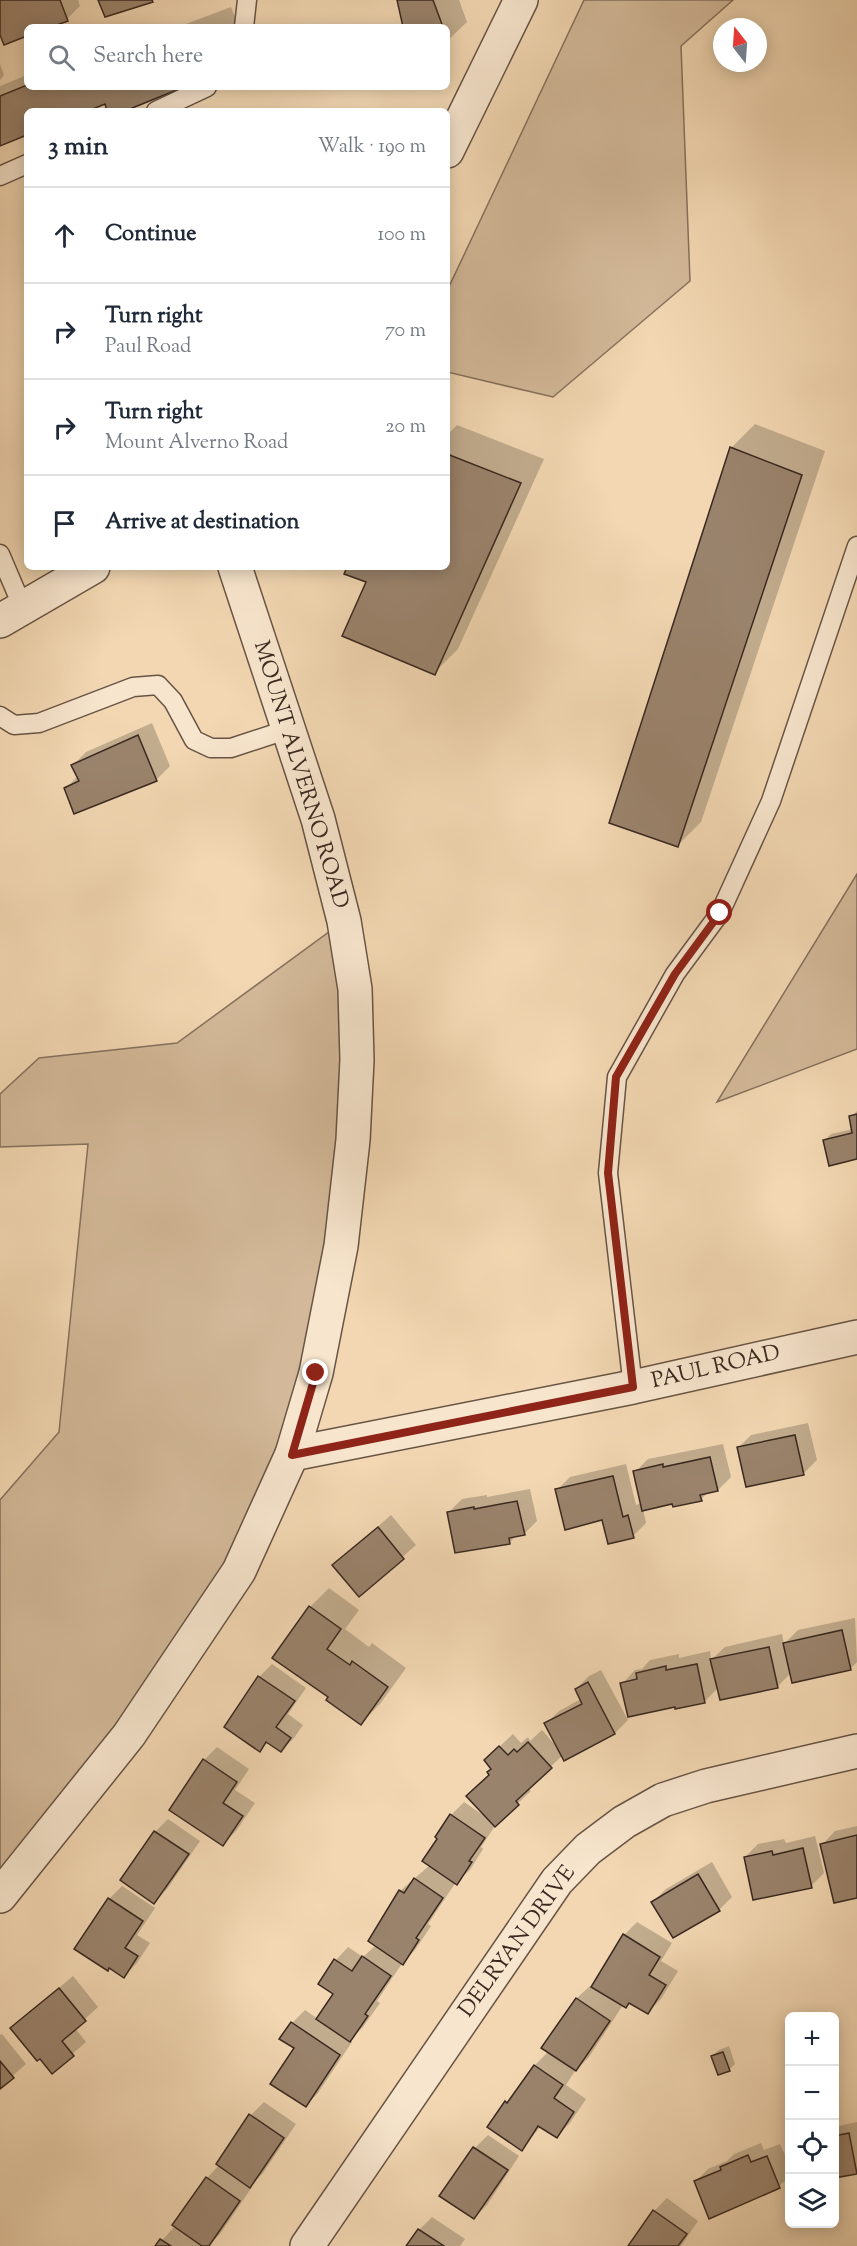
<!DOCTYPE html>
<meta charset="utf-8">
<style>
body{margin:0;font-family:"Sorts Mill Goudy",serif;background:#f6f6f7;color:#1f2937}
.controls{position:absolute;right:18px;bottom:18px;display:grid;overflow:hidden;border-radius:9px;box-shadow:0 3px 15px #0003}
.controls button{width:54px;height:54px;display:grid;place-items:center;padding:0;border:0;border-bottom:2px solid #e0e1e3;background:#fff;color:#1f2937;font:30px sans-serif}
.compass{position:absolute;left:713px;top:18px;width:54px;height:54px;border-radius:50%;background:#fff;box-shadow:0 3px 15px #0003;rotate:343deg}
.stop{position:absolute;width:18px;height:18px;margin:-14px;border:4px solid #8f2418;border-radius:50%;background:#fff}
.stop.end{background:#8f2418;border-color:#fff;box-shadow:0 2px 6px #0008}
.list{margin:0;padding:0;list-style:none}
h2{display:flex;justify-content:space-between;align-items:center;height:78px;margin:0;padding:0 24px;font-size:26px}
h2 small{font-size:20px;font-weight:400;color:#747a83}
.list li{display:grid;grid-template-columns:39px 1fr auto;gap:18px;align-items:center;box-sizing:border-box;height:96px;padding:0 24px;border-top:2px solid #e0e1e3}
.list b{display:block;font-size:22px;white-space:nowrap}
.list p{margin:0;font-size:20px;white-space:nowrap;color:#747a83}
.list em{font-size:20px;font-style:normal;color:#747a83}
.icon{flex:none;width:33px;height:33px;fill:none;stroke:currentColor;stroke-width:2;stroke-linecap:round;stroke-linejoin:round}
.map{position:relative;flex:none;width:857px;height:2246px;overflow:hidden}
.search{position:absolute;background:#fff;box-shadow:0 3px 15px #0003;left:24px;top:24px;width:426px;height:66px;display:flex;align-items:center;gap:15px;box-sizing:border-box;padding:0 21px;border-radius:9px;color:#747a83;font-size:22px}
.panel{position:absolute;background:#fff;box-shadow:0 3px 15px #0003;left:24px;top:108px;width:426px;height:462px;border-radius:9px}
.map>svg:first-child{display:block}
.green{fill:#d3b999;stroke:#86715d;stroke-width:1.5}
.shadow{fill:#0003}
.building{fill:#9a836c;stroke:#3a2921;stroke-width:1.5}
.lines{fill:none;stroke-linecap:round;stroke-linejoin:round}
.service-casing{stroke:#685445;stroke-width:21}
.minor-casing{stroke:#685445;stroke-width:36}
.tertiary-casing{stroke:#685445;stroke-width:36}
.service{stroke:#f7e5cd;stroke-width:18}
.minor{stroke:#f7e5cd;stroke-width:33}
.tertiary{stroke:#f7e5cd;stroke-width:33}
.route{stroke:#8f2418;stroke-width:8}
.labels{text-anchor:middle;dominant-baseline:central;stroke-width:6;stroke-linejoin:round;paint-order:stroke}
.street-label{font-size:22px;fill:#3a2921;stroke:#f7e5cd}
</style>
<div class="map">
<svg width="857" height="2246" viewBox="0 0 857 2246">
<rect width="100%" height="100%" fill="#f2d7b2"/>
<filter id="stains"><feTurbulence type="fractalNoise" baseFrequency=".00333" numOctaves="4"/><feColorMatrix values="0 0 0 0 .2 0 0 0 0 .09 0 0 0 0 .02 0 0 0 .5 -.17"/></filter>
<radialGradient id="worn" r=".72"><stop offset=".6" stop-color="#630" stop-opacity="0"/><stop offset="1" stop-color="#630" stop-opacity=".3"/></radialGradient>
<g class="green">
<path d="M 584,0 L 733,0 L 681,46 L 690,281 L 553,397 L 447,372 L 447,291 Z"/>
<path d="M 857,874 L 857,1049 L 717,1102 Z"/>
<path d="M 344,921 L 341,1246 L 239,1571 L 0,1896 L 0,1500 L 59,1432 L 88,1144 L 0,1147 L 0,1094 L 39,1058 L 177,1043 Z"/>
</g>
<g class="shadow">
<path d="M 0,0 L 78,0 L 80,6 L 67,19 L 47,27 L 27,27 L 27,35 L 0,31 Z"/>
<path d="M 398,0 L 459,0 L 467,22 L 447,41 L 447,27 L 404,27 Z"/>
<path d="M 231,7 L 239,27 L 178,27 Z"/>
<path d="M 0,64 L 4,75 L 0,80 Z"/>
<path d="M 27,75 L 27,87 L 180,87 L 121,111 L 109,111 L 106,102 L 84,111 L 27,111 L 27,133 L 0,144 L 0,86 Z"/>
<path d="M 755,424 L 825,451 L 701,822 L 677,846 L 731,448 Z"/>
<path d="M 457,425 L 544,459 L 458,649 L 434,673 L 368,581 L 349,567 L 447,567 L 447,435 Z"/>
<path d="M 152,723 L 170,766 L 157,779 L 75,812 L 66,788 L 78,776 L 73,765 L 86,752 Z"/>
<path d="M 857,1111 L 857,1158 L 825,1140 L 831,1134 L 853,1129 L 851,1117 Z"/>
<path d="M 808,1423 L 817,1460 L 804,1473 L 738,1448 L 751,1435 Z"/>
<path d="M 723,1444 L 731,1477 L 718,1490 L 709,1492 L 701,1499 L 673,1503 L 643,1509 L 646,1523 L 633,1536 L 557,1490 L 570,1477 L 626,1464 L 636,1505 L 642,1503 L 635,1472 L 648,1459 Z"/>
<path d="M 530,1489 L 537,1521 L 524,1534 L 517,1535 L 509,1543 L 484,1548 L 449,1512 L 462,1499 L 487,1495 L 487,1497 Z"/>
<path d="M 391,1515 L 416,1545 L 359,1595 L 334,1565 Z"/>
<path d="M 329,1588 L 359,1610 L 345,1629 L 369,1647 L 372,1643 L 406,1668 L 380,1704 L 361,1723 L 330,1697 L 310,1607 Z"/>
<path d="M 855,1618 L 857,1662 L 850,1669 L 791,1673 L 778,1686 L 721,1699 L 718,1688 L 704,1702 L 622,1684 L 635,1670 L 642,1669 L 650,1660 L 679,1654 L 679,1658 L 710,1651 L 711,1660 L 725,1647 L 782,1634 L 784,1644 L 798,1630 Z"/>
<path d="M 272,1664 L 306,1688 L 288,1714 L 303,1725 L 294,1738 L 281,1751 L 268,1742 L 260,1750 L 259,1677 Z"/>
<path d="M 601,1670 L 628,1720 L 615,1733 L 565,1759 L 563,1755 L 528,1788 L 531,1791 L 497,1823 L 481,1847 L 483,1849 L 470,1870 L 456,1882 L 428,1924 L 431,1926 L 415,1950 L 403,1962 L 377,2001 L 380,2003 L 363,2027 L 350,2040 L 352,2042 L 318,2093 L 305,2106 L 292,2023 L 305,2010 L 318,2019 L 335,1993 L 320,1984 L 336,1960 L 348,1947 L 363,1957 L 376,1945 L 400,1891 L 430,1865 L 451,1815 L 464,1802 L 486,1817 L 491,1774 L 499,1747 L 513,1734 L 521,1743 L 528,1737 L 530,1741 L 542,1730 L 557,1747 L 546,1724 L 559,1711 L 581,1699 L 576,1689 L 589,1676 Z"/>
<path d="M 217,1747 L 249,1769 L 235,1790 L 255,1803 L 236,1831 L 223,1844 L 204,1760 Z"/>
<path d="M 168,1819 L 200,1841 L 167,1889 L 154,1902 L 122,1880 L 155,1832 Z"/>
<path d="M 857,1826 L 857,1896 L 822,1845 L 835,1831 Z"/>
<path d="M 815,1836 L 824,1873 L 811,1886 L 745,1857 L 758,1844 L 784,1839 L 786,1843 Z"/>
<path d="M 712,1862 L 732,1897 L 719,1910 L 653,1902 L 666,1889 Z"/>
<path d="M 122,1886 L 155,1908 L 137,1935 L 150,1943 L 137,1963 L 124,1976 L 109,1899 Z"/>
<path d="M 637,1922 L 672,1943 L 661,1961 L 678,1971 L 661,1999 L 648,2012 L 630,2002 L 623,2005 L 589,2057 L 575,2071 L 566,2085 L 586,2099 L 570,2123 L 557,2136 L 541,2126 L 522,2149 L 489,2127 L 535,2065 L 549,2051 L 543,2048 L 577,1998 L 590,1986 L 592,1987 L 624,1935 Z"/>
<path d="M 73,1976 L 98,2007 L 75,2028 L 86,2042 L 52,2072 L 12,2028 Z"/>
<path d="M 2,2034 L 26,2064 L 0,2087 L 0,2035 Z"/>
<path d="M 729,2046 L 735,2064 L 729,2070 L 712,2056 L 719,2050 Z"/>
<path d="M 264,2102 L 296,2124 L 263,2173 L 250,2186 L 252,2187 L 220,2234 L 208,2246 L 157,2246 L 175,2226 L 207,2178 L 219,2165 L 251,2115 Z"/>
<path d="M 857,2122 L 857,2172 L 834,2177 L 834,2127 Z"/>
<path d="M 488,2135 L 519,2156 L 487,2205 L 474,2218 L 441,2196 L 475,2148 Z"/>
<path d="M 761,2143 L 764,2150 L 780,2144 L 790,2167 L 790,2176 L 779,2186 L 695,2182 L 708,2169 L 727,2161 L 734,2154 Z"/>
<path d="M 667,2198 L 698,2221 L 681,2246 L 630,2246 L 654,2211 Z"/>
<path d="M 432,2217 L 465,2239 L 460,2246 L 408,2246 L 419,2230 Z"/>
</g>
<g class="building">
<path d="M 0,0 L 60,0 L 68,21 L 51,27 L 27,27 L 27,36 L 4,45 L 0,35 Z"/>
<path d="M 98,0 L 152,0 L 153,2 L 105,17 Z"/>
<path d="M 397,0 L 433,0 L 443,27 L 403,27 Z"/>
<path d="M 27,85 L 27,87 L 184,87 L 125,111 L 107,111 L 105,104 L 88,111 L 27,111 L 27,135 L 0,146 L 0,96 Z"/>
<path d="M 730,447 L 802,475 L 678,847 L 609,823 Z"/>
<path d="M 447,454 L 521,483 L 435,675 L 342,636 L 366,582 L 344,574 L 347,567 L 447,567 Z"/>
<path d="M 138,735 L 157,781 L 74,814 L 64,788 L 79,781 L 71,765 Z"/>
<path d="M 857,1114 L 857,1159 L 829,1166 L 823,1140 L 852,1133 L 849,1116 Z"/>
<path d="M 795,1435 L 804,1475 L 746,1487 L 737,1447 Z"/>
<path d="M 710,1457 L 718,1491 L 700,1495 L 702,1501 L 673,1507 L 672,1504 L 642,1511 L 633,1471 L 663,1464 L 663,1467 Z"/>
<path d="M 613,1476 L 623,1517 L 628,1515 L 634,1538 L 608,1544 L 602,1520 L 565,1530 L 555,1489 Z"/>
<path d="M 517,1501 L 525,1535 L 509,1538 L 510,1544 L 455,1553 L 447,1512 L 474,1507 L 474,1509 Z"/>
<path d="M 378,1527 L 404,1559 L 359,1597 L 332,1565 Z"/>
<path d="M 309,1606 L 341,1629 L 327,1649 L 350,1665 L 352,1661 L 388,1687 L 361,1725 L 326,1700 L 328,1697 L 272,1658 Z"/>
<path d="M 842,1630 L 851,1670 L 792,1683 L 783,1643 Z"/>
<path d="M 769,1647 L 778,1688 L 720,1700 L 710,1659 Z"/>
<path d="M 697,1664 L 705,1703 L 675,1709 L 675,1707 L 628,1717 L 620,1683 L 637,1679 L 636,1673 L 666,1666 L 666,1670 Z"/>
<path d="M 258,1676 L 295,1701 L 276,1727 L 291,1738 L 281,1752 L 266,1742 L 260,1752 L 224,1727 Z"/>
<path d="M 588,1682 L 615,1734 L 564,1761 L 544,1723 L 582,1704 L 575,1689 Z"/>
<path d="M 528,1742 L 552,1768 L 516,1801 L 519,1805 L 495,1827 L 466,1796 L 489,1775 L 487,1772 L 491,1769 L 484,1760 L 499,1746 L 508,1755 L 514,1749 L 517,1752 Z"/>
<path d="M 203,1759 L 237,1782 L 223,1803 L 243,1816 L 223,1846 L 169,1810 Z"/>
<path d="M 450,1814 L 485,1838 L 469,1861 L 472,1862 L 457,1885 L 422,1861 L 437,1839 L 435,1837 Z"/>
<path d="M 154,1831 L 189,1854 L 154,1904 L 120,1880 Z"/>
<path d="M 857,1835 L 857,1898 L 834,1903 L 820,1844 Z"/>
<path d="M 803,1848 L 812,1888 L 753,1900 L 744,1857 L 772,1851 L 773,1855 Z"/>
<path d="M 698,1874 L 720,1911 L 673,1938 L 651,1902 Z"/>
<path d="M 414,1878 L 443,1898 L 416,1938 L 419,1940 L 403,1965 L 368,1941 L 399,1890 L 404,1893 Z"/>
<path d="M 108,1898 L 143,1921 L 125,1948 L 138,1956 L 124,1978 L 109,1968 L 108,1971 L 74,1949 Z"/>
<path d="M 623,1934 L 660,1957 L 649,1975 L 666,1985 L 648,2014 L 629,2003 L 626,2008 L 591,1987 Z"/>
<path d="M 362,1956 L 391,1976 L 365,2014 L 368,2016 L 350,2042 L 316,2019 L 333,1994 L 318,1984 L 334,1959 L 352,1971 Z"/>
<path d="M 59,1988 L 86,2021 L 62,2041 L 74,2056 L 52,2074 L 40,2059 L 37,2061 L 10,2028 Z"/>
<path d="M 576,1998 L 610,2021 L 576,2071 L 541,2048 Z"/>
<path d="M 291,2022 L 340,2055 L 306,2107 L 270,2084 L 294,2048 L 279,2039 Z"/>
<path d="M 723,2052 L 730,2071 L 718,2075 L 711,2056 Z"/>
<path d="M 0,2061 L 14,2078 L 0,2089 Z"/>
<path d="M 534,2065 L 563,2085 L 554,2098 L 574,2112 L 557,2138 L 538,2126 L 522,2151 L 487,2127 L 505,2101 L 507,2103 Z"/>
<path d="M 249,2114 L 284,2138 L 250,2188 L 216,2164 Z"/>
<path d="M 849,2133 L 857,2174 L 834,2178 L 834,2136 Z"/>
<path d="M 473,2147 L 508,2170 L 474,2219 L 439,2196 Z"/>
<path d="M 748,2155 L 751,2162 L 767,2156 L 780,2188 L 709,2219 L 694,2181 L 721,2170 L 720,2167 Z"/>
<path d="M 206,2177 L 240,2201 L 209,2246 L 202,2246 L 172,2225 Z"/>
<path d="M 653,2210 L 687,2234 L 678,2246 L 628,2246 Z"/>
<path d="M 418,2229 L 444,2246 L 406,2246 Z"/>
<path d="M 160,2239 L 171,2246 L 155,2246 Z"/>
</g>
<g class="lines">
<g class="service-casing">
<g id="service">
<path d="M 244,27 L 247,0"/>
<path d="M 156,111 L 207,87"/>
<path d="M 0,176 L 27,164"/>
<path d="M 0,554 L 23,608"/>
<path d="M 0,716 L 14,725 L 39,723 L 133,687 L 158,685 L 173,701 L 194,740 L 211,748 L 231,748 L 289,729"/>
<path d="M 633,1387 L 608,1173 L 617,1077 L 675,974 L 720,913 L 771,801 L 857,546"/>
</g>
</g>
<g class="minor-casing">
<g id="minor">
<path d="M 292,1454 L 633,1387 L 857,1337"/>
<path d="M 307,2246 L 557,1881 L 588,1849 L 624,1822 L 663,1800 L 706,1786 L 857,1751"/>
</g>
</g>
<g class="tertiary-casing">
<g id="tertiary">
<path d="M 447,151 L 521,0"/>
<path d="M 0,621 L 93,567"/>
<path d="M 0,1896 L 129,1735 L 239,1571 L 292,1454 L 316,1373 L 341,1246 L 353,1140 L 357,1060 L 355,989 L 344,921 L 318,819 L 235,567"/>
</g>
</g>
<use href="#service" class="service"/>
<use href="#minor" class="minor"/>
<use href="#tertiary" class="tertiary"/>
</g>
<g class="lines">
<path class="route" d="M 316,1373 L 292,1455 L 633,1387 L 608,1173 L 616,1077 L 675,974 L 720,913"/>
</g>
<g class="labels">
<g class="street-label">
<text transform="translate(300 775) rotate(73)">MOUNT ALVERNO ROAD</text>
<text transform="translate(716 1368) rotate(-13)">PAUL ROAD</text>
<text transform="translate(518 1942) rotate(-54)">DELRYAN DRIVE</text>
</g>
</g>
<rect width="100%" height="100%" filter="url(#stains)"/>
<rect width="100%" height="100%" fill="url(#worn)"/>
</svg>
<div class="controls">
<button>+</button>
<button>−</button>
<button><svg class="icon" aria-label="locate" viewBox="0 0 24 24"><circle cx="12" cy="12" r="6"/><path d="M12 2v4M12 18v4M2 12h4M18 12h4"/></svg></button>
<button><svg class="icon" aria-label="layers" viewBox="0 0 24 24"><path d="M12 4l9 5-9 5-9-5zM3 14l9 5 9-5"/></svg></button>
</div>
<svg class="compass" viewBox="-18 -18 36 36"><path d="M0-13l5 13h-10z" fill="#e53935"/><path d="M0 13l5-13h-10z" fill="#747a83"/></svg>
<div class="stop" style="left:720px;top:913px"></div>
<div class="stop end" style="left:316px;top:1373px"></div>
<div class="search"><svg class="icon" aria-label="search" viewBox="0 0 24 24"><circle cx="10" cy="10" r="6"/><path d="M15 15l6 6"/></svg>Search here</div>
<section class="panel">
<h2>3 min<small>Walk · 190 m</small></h2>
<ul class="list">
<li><svg class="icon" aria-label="ahead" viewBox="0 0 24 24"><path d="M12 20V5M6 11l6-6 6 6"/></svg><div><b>Continue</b></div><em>100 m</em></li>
<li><svg class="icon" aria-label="right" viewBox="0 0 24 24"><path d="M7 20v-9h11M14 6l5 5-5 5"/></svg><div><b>Turn right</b><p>Paul Road</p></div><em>70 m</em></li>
<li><svg class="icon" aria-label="right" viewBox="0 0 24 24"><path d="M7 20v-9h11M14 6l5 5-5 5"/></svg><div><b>Turn right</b><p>Mount Alverno Road</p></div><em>20 m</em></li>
<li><svg class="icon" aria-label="arrive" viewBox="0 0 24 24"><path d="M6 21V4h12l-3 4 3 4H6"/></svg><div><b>Arrive at destination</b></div></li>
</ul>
</section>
</div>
